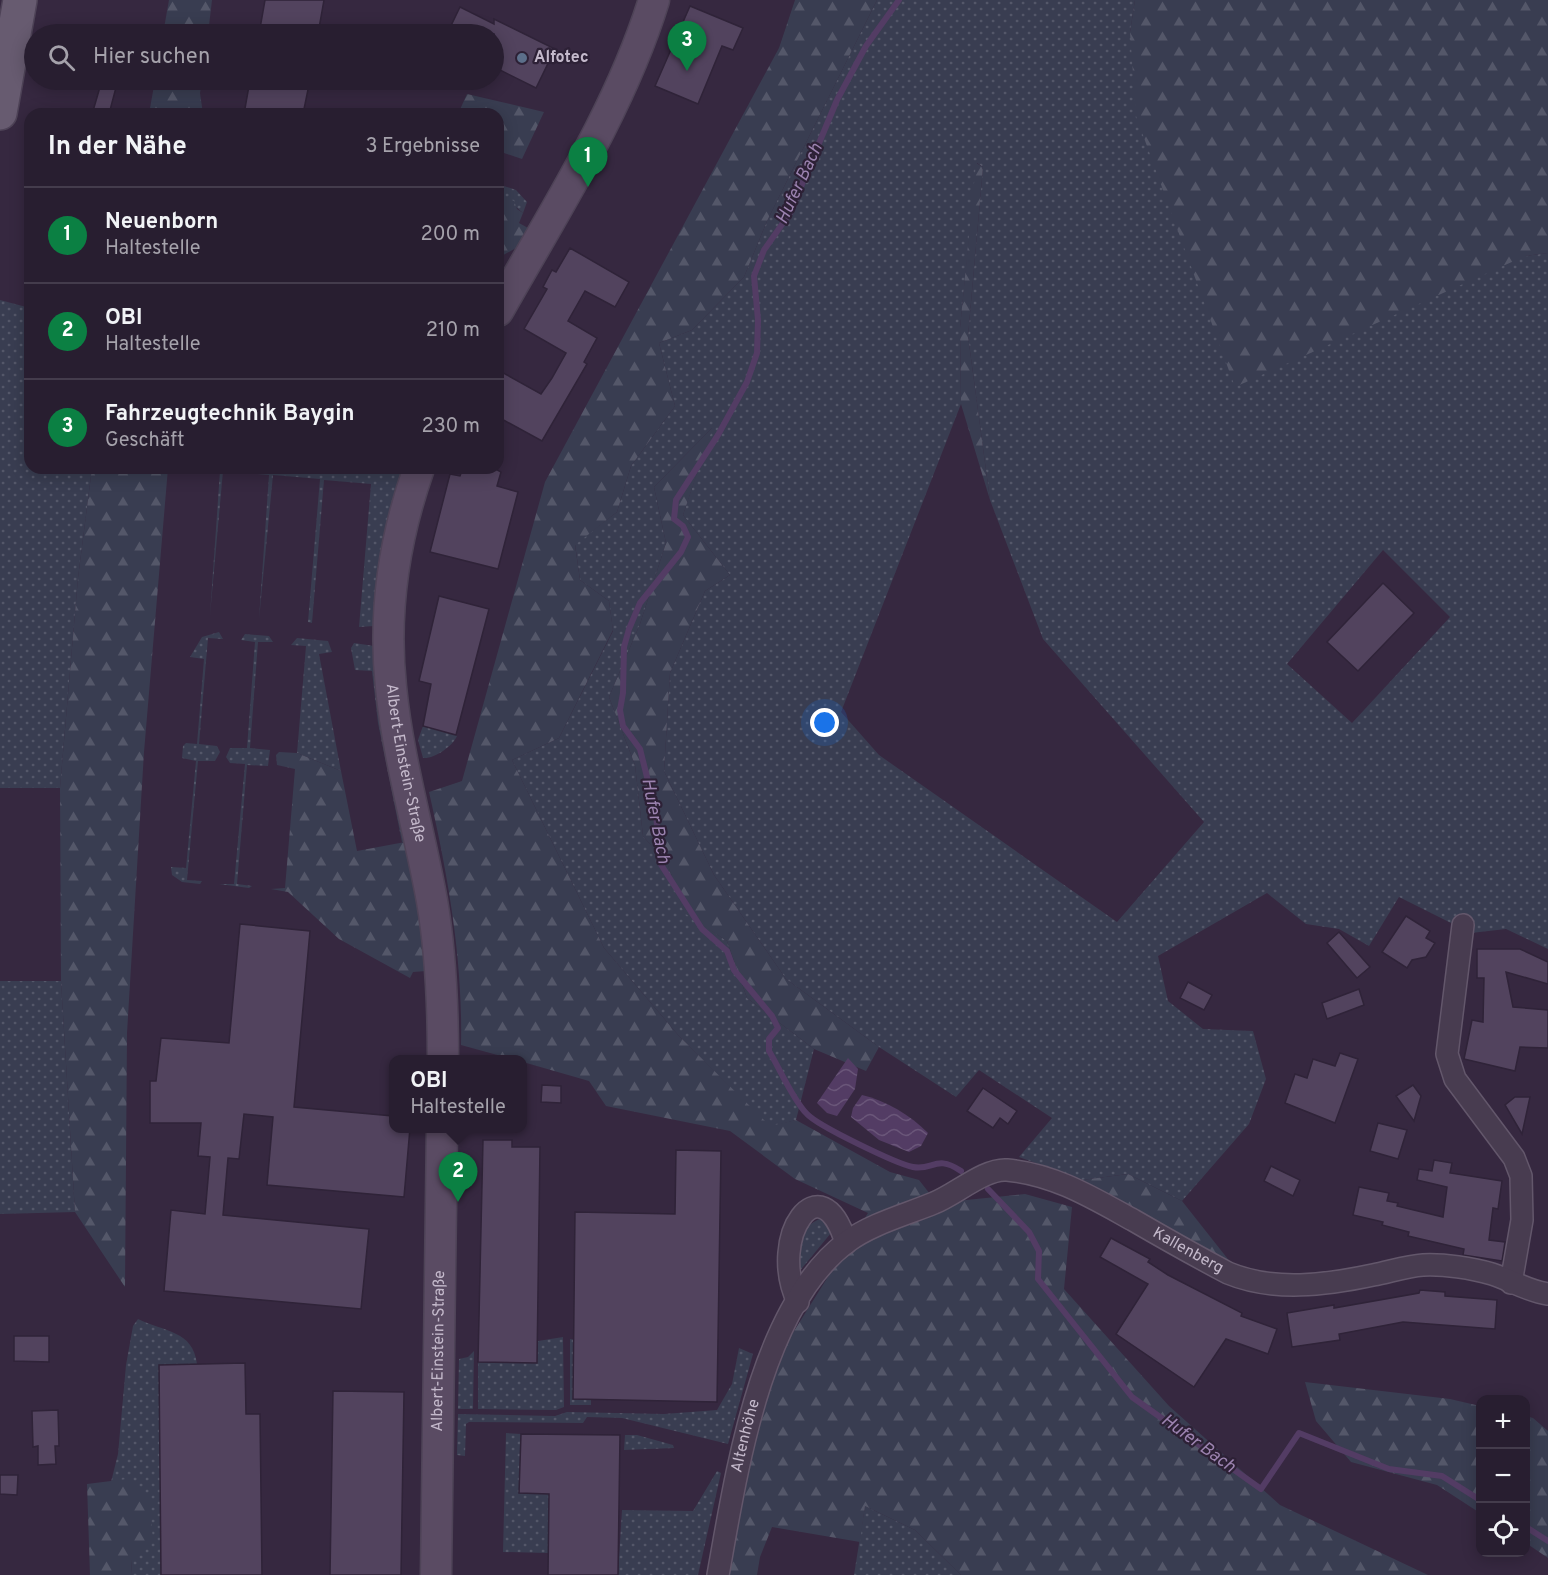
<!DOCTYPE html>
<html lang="de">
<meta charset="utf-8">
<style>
body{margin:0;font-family:Overpass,sans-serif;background:#302738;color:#f1f3f6}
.controls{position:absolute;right:18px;bottom:18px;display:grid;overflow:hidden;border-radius:12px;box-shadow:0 3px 15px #0003}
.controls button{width:54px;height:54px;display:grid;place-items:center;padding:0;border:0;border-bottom:2px solid #443c4c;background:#281e30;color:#f1f3f6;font:30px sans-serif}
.you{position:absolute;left:825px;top:723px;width:21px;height:21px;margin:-15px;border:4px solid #fff;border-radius:50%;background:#1a73e8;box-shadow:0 0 0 9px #1a73e833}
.badge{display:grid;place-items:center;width:39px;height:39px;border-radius:50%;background:#0b8043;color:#fff;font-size:20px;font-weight:700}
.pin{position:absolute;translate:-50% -50px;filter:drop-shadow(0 2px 3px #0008)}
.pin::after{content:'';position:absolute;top:32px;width:21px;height:18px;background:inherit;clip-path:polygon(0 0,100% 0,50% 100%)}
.popup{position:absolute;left:389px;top:1055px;width:138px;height:78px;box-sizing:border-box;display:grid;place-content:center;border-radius:12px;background:#281e30;filter:drop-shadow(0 2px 4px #0005);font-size:20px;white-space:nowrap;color:#a5a2ab}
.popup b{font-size:22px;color:#f1f3f6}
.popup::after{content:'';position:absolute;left:50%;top:100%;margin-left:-12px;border:12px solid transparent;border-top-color:#281e30}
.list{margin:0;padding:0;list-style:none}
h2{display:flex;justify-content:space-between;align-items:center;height:78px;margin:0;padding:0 24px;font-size:26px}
h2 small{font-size:20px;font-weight:400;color:#a5a2ab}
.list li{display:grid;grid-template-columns:39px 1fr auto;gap:18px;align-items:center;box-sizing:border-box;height:96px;padding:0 24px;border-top:2px solid #443c4c}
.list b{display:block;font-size:22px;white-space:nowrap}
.list p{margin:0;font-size:20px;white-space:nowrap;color:#a5a2ab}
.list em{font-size:20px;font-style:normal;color:#a5a2ab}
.icon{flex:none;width:33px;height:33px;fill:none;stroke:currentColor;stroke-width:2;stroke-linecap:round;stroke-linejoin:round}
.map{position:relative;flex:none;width:1548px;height:1575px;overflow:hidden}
.search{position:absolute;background:#281e30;box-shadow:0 3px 15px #0003;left:24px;top:24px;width:480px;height:66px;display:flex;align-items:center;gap:15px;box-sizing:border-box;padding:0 21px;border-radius:33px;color:#a5a2ab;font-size:22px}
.panel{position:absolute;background:#281e30;box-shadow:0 3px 15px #0003;left:24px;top:108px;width:480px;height:366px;border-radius:18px}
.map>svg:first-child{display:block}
.green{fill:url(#green-dots);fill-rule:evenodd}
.forest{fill:url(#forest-firs)}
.water{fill:url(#water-waves)}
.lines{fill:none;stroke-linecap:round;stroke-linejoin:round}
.stream{stroke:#533c64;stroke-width:6}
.building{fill:#52435e;stroke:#2f2338;stroke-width:1.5}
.street-casing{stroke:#63576b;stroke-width:24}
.secondary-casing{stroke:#4e4357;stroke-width:33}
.primary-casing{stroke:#4e4357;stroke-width:36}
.street{stroke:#483c50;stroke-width:21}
.secondary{stroke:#5a4b63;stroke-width:30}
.primary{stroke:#675b70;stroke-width:33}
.service-dot{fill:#5c6f8a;stroke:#2d2136;stroke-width:2}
.labels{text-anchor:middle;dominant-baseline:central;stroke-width:4.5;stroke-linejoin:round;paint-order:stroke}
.poi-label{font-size:16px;font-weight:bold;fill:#c4b9cb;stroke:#2d2136;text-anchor:start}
.street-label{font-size:16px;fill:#c4b9cb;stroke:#2d2136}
.water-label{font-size:18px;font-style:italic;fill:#9c83b0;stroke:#2d2136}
</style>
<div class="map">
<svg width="1548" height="1575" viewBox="0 0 1548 1575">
<defs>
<pattern id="green-dots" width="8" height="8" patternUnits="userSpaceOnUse" patternTransform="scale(1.5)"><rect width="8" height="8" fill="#393d51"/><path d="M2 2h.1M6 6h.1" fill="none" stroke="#545769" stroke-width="1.8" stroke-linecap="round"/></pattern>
<pattern id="forest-firs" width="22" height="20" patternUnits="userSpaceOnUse" patternTransform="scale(1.5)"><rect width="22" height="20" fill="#393d51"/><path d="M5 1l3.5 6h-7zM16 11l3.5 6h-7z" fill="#545769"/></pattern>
<pattern id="water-waves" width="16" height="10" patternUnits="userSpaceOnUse" patternTransform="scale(1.5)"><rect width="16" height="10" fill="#533c64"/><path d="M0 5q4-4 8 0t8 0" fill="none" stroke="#6a5679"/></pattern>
</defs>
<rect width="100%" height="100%" fill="#362840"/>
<g class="green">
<path d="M 877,0 L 1135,0 L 1130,32 L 1525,256 L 1548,253 L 1548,949 L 1506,929 L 1471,933 L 1399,897 L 1369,946 L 1339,929 L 1306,924 L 1267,893 L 1158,956 L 1168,1001 L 1203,1029 L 1253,1031 L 1266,1079 L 1249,1124 L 1182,1201 L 1128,1174 L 1082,1180 L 1019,1157 L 1052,1118 L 979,1070 L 956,1097 L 879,1047 L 786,979 L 714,875 L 664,771 L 670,673 L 705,591 L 730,575 L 683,515 L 712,428 L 654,487 L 666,543 L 640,624 L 609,697 L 635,765 L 643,836 L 668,865 L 684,912 L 727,941 L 747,998 L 814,1049 L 796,1120 L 770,1127 L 679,1036 L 604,948 L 512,760 L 559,738 L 613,631 L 609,601 L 580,580 L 575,544 L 617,512 L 631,466 L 675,406 L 659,343 L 692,330 L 744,277 L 767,221 ZM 977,163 L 983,167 L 968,336 L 990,500 L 1043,639 L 1204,822 L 1117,922 L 879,755 L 841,712 L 961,404 L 960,328 ZM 1383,550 L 1450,617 L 1352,723 L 1287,664 Z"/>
<path d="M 498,184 L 516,190 L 527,202 L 523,213 L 502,195 L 498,197 Z"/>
<path d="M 0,300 L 30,308 L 30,468 L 92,468 L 78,578 L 60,788 L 0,788 Z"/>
<path d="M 196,468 L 403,468 L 382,545 L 374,626 L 359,627 L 371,484 L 324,480 L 312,623 L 308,622 L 320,479 L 273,475 L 259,619 L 269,475 L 223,471 L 210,615 L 220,471 Z"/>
<path d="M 219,632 L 223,639 L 208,638 L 199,744 L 217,746 L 220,752 L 215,761 L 198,761 L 187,880 L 202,881 L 200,884 L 182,882 L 172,875 L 171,867 L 186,868 L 196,761 L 182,758 L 183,746 L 186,743 L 197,744 L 204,659 L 190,657 L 202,637 Z"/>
<path d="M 245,634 L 269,636 L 273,642 L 258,642 L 250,748 L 270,750 L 268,766 L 247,765 L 237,884 L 252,886 L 249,888 L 219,884 L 234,884 L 245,764 L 230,763 L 226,757 L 230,748 L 247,748 L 255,642 L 241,640 Z"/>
<path d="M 297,638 L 328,641 L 332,652 L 319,654 L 341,771 L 297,753 L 306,646 L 291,645 Z"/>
<path d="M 354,643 L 374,646 L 375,676 L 405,842 L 402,842 L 378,723 L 372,671 L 355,670 L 351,648 Z"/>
<path d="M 423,726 L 456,735 L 457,736 C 452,747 434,759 423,758 L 418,740 Z"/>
<path d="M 0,981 L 61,981 L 75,1212 L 0,1214 Z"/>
<path d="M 819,1219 L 827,1223 L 831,1233 L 798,1273 L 797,1262 L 804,1228 Z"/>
<path d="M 138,1319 C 164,1332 193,1330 197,1364 L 159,1365 L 161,1575 L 132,1575 L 131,1560 L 111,1482 L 118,1454 L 126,1365 L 133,1326 Z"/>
<path d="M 563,1337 L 564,1407 L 556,1410 L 478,1409 L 478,1362 L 537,1363 L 538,1341 Z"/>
<path d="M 570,1339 L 577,1340 L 573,1355 L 573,1399 L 591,1399 L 591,1405 L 570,1405 Z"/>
<path d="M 739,1348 L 753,1354 L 728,1444 L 622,1418 L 587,1417 L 583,1423 L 469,1422 L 466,1424 L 465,1456 L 457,1455 L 458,1414 L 555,1416 L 567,1412 L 664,1414 L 717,1410 L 732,1384 Z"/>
<path d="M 474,1351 L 473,1409 L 458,1409 L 459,1359 L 468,1357 Z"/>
<path d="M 506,1433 L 521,1434 L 519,1493 L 549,1494 L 548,1553 L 503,1552 Z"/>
<path d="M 625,1435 L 637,1435 L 673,1445 L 674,1448 L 624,1450 Z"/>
<path d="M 717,1471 L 721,1473 L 698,1575 L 618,1575 L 622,1510 L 693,1511 Z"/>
<path d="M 865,1506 L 915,1530 L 961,1575 L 854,1575 Z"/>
</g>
<g class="forest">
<path d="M 169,0 L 212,0 L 208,34 L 163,34 Z"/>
<path d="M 795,0 L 877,0 L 767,221 L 744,277 L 692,330 L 659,343 L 675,406 L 631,466 L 617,512 L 575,545 L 580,580 L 609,601 L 613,630 L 559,738 L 512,760 L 604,948 L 679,1036 L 770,1126 L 796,1120 L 890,1172 L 919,1180 L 937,1203 L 1025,1194 L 1072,1207 L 1064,1289 L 1169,1406 L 1280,1505 L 1428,1575 L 961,1575 L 915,1530 L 865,1506 L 860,1542 L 772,1527 L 760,1557 L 757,1575 L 728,1575 L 757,1424 L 789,1339 L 868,1213 L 795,1179 L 730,1131 L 606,1106 L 589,1081 L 523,1062 L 522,1060 L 512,1059 L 461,1045 C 463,959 448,876 429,792 L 462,781 L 545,482 L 779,48 Z"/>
<path d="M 1135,0 L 1548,0 L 1548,253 L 1525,256 L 1235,387 L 1136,116 L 1130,32 Z"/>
<path d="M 155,80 L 202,80 L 200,93 L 203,114 L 149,114 Z"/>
<path d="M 467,94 L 544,112 L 522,159 L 498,151 L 498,114 L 458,114 Z"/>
<path d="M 976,163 L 983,167 L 968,336 L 990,500 L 961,404 L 960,328 Z"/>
<path d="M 502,195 L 514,201 L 517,209 L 523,213 L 519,223 L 528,228 L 516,248 L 498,258 L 498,197 Z"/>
<path d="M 713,427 L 683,515 L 730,575 L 705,591 L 670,673 L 664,771 L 714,875 L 786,979 L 879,1047 L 866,1071 L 814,1049 L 747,998 L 727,941 L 684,913 L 668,865 L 643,836 L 635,765 L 609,697 L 640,624 L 666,543 L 654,487 Z"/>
<path d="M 92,468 L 168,468 L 144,752 L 127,1033 L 125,1287 L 75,1212 L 61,981 L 60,788 L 78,578 Z"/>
<path d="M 279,752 L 297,753 L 341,771 L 357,851 L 405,842 L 419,906 L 426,971 L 413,972 L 410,978 L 339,939 L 288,892 L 271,889 L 285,888 L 295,769 L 277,765 L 276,755 Z"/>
<path d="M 1128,1174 L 1182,1201 L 1231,1263 L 1082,1180 Z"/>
<path d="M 1305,1382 L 1450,1399 L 1480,1406 L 1480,1513 L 1437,1485 L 1351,1462 L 1316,1421 Z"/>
<path d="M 1526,1416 L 1533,1418 L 1548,1431 L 1548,1558 L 1526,1543 Z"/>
<path d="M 127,1479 L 149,1498 L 153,1540 L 131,1560 L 132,1575 L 90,1575 L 87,1484 Z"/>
</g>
<g class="water">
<path d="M 848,1058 L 858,1069 L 855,1089 L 837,1116 L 827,1113 L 817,1103 Z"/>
<path d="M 862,1095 C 887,1101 910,1115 928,1133 L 921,1146 L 909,1152 L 879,1140 L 851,1117 L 853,1108 Z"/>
</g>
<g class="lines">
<g class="stream">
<path d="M 899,0 L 866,46 L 837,100 L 790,213 L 764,250 L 754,276 L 758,320 L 757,353 L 747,382 L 718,435 L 676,500 L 674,519 L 683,526 L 688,537 L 681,552 L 640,603 L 629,629 L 624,647 L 623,693 L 620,710 L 623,726 L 640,749 L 656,813 L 660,863 L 702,929 L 727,951 L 734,970 L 772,1016 L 778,1028 L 769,1039 L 769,1051 C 780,1069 793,1100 807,1114 C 818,1126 897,1164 913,1167 C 933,1171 936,1154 961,1171"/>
<path d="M 988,1189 L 1029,1232 L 1039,1251 L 1038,1279 L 1132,1397 L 1261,1489 L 1299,1433 L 1389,1469 L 1442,1476 L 1480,1500"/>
<path d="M 1526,1527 L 1548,1541"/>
</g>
</g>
<g class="building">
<path d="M 265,0 L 324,0 L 318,34 L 259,34 Z"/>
<path d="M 690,6 L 743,28 L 733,50 L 722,46 L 698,104 L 655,86 Z"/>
<path d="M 460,7 L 494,24 L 494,19 L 555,49 L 536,88 L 494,67 L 494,34 L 447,34 Z"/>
<path d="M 102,80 L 118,80 L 109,114 L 93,111 Z"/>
<path d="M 250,80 L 310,80 L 303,114 L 244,114 Z"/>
<path d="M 570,248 L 629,282 L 615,307 L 585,291 L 568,321 L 597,338 L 584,362 L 587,364 L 542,441 L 498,417 L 498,370 L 541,394 L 552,378 L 566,353 L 524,329 L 547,289 L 543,287 L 552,270 L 556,272 Z"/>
<path d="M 463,468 L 494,468 L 501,472 L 497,486 L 518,492 L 498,569 L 430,552 L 450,474 L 460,476 Z"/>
<path d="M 1383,583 L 1414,613 L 1358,671 L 1327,642 Z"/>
<path d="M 439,596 L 489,609 L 456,735 L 423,726 L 431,684 L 419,681 Z"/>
<path d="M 1406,916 L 1430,931 L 1426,938 L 1435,943 L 1426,957 L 1412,960 L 1407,968 L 1382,952 Z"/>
<path d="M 240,924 L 310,931 L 294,1107 L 393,1116 L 393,1128 L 410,1128 L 404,1197 L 267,1185 L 273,1117 L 244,1114 L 239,1159 L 228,1158 L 223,1215 L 369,1229 L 361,1309 L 164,1291 L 171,1210 L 205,1214 L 210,1157 L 198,1156 L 201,1123 L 150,1123 L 150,1081 L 156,1081 L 161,1038 L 229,1043 Z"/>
<path d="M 1339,932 L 1370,967 L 1357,978 L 1327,943 Z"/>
<path d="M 1477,949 L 1520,949 L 1548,962 L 1548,984 L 1506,972 L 1513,1007 L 1548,1010 L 1548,1048 L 1520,1047 L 1515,1071 L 1464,1059 L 1472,1020 L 1483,1022 L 1484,978 L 1477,978 Z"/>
<path d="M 1188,982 L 1212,995 L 1204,1010 L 1180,998 Z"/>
<path d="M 1359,989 L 1364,1005 L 1327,1019 L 1322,1003 Z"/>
<path d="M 1340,1053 L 1358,1059 L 1335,1123 L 1285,1103 L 1295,1074 L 1307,1078 L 1313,1059 L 1335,1066 Z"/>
<path d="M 542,1085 L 561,1086 L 561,1103 L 541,1102 Z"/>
<path d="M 1413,1085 L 1421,1096 L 1414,1121 L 1396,1096 Z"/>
<path d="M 983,1088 L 1017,1111 L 1008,1124 L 1000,1118 L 993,1128 L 967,1111 Z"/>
<path d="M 1515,1097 L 1530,1097 L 1522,1134 L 1505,1105 Z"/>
<path d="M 1378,1123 L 1407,1130 L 1398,1159 L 1370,1151 Z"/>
<path d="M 483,1140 L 512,1140 L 512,1147 L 540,1147 L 537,1363 L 478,1362 Z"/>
<path d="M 676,1150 L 721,1151 L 717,1402 L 573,1399 L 575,1212 L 675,1214 Z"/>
<path d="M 1434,1160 L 1452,1163 L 1450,1173 L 1502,1181 L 1498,1209 L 1493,1208 L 1489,1240 L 1505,1242 L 1502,1261 L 1463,1255 L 1464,1249 L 1408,1236 L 1409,1232 L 1382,1225 L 1383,1222 L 1353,1215 L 1359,1187 L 1389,1193 L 1387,1201 L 1398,1203 L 1397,1206 L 1443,1217 L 1447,1187 L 1417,1180 L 1419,1169 L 1432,1171 Z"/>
<path d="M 1271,1166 L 1300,1180 L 1293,1196 L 1264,1181 Z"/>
<path d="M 1111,1238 L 1150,1259 L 1148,1262 L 1168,1275 L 1242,1313 L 1241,1316 L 1277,1329 L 1268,1354 L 1226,1339 L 1194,1387 L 1116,1334 L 1148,1284 L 1100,1257 Z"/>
<path d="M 1420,1290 L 1445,1292 L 1445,1296 L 1497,1300 L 1495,1329 L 1403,1322 L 1339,1334 L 1340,1340 L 1292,1347 L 1287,1313 L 1334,1305 L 1334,1308 L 1419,1293 Z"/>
<path d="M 14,1336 L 49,1336 L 49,1362 L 14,1361 Z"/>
<path d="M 245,1363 L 246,1414 L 260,1414 L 262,1575 L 161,1575 L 159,1365 Z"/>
<path d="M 333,1391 L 404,1392 L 401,1575 L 330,1575 Z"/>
<path d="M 58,1410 L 59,1446 L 55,1446 L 56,1464 L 38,1465 L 38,1446 L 33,1447 L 32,1411 Z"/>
<path d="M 521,1434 L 620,1435 L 618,1575 L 548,1575 L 549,1494 L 519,1493 Z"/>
<path d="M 0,1475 L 18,1475 L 17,1495 L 0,1494 Z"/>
</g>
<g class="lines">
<g class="street-casing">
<g id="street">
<path d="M 1463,925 L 1447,1054 L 1455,1079 L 1514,1158 L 1521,1176 L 1522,1220 L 1511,1283"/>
<path d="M 798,1302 C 767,1237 821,1160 846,1243"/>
<path id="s1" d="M 718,1575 C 736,1475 760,1307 847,1242 C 871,1224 905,1215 934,1203 C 955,1195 985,1168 1007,1170 C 1054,1174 1093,1198 1133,1220 C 1164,1238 1196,1256 1228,1273 C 1274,1292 1326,1285 1373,1275 C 1389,1272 1407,1266 1423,1265 C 1444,1264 1472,1268 1492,1274 C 1511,1280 1527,1291 1548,1294"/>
</g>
</g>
<g class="secondary-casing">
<g id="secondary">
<path d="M 498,311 C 555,210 620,110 654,0"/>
<path id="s2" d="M 419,468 C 394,539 383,612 391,687 C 398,759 419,829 432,901 C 441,953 443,1006 443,1060"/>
<path id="s3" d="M 436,1575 L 442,1128"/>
</g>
</g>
<g class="primary-casing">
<path id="primary" d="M 0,113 L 20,0"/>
</g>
<use href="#street" class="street"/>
<use href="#secondary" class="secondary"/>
<use href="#primary" class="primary"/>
</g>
<circle class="service-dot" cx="522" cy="58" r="6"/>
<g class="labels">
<g class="poi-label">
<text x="534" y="58">Alfotec</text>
</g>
<g class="street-label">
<text stroke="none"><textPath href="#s2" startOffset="300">Albert-Einstein-Straße</textPath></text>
<text stroke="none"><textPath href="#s1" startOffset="741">Kallenberg</textPath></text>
<text stroke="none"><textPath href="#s3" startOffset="224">Albert-Einstein-Straße</textPath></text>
<text stroke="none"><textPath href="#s1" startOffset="142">Altenhöhe</textPath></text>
</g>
<g class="water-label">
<text transform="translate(800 184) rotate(-65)">Hufer Bach</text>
<text transform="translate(655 821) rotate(79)">Hufer Bach</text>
<text transform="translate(1198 1444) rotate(36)">Hufer Bach</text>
</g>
</g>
</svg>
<div class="controls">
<button>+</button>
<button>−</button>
<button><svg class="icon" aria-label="locate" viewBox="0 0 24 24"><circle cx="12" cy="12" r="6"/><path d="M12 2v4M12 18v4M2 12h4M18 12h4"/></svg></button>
</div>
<div class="you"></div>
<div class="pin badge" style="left:588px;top:187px">1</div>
<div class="pin badge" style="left:458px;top:1202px">2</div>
<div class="popup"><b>OBI</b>Haltestelle</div>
<div class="pin badge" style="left:687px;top:71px">3</div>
<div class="search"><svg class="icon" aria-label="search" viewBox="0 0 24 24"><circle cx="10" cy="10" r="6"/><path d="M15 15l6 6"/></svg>Hier suchen</div>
<section class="panel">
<h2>In der Nähe<small>3 Ergebnisse</small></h2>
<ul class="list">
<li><span class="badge">1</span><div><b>Neuenborn</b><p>Haltestelle</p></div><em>200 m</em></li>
<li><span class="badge">2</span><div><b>OBI</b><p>Haltestelle</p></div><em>210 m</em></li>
<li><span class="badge">3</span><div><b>Fahrzeugtechnik Baygin</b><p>Geschäft</p></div><em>230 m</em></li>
</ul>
</section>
</div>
